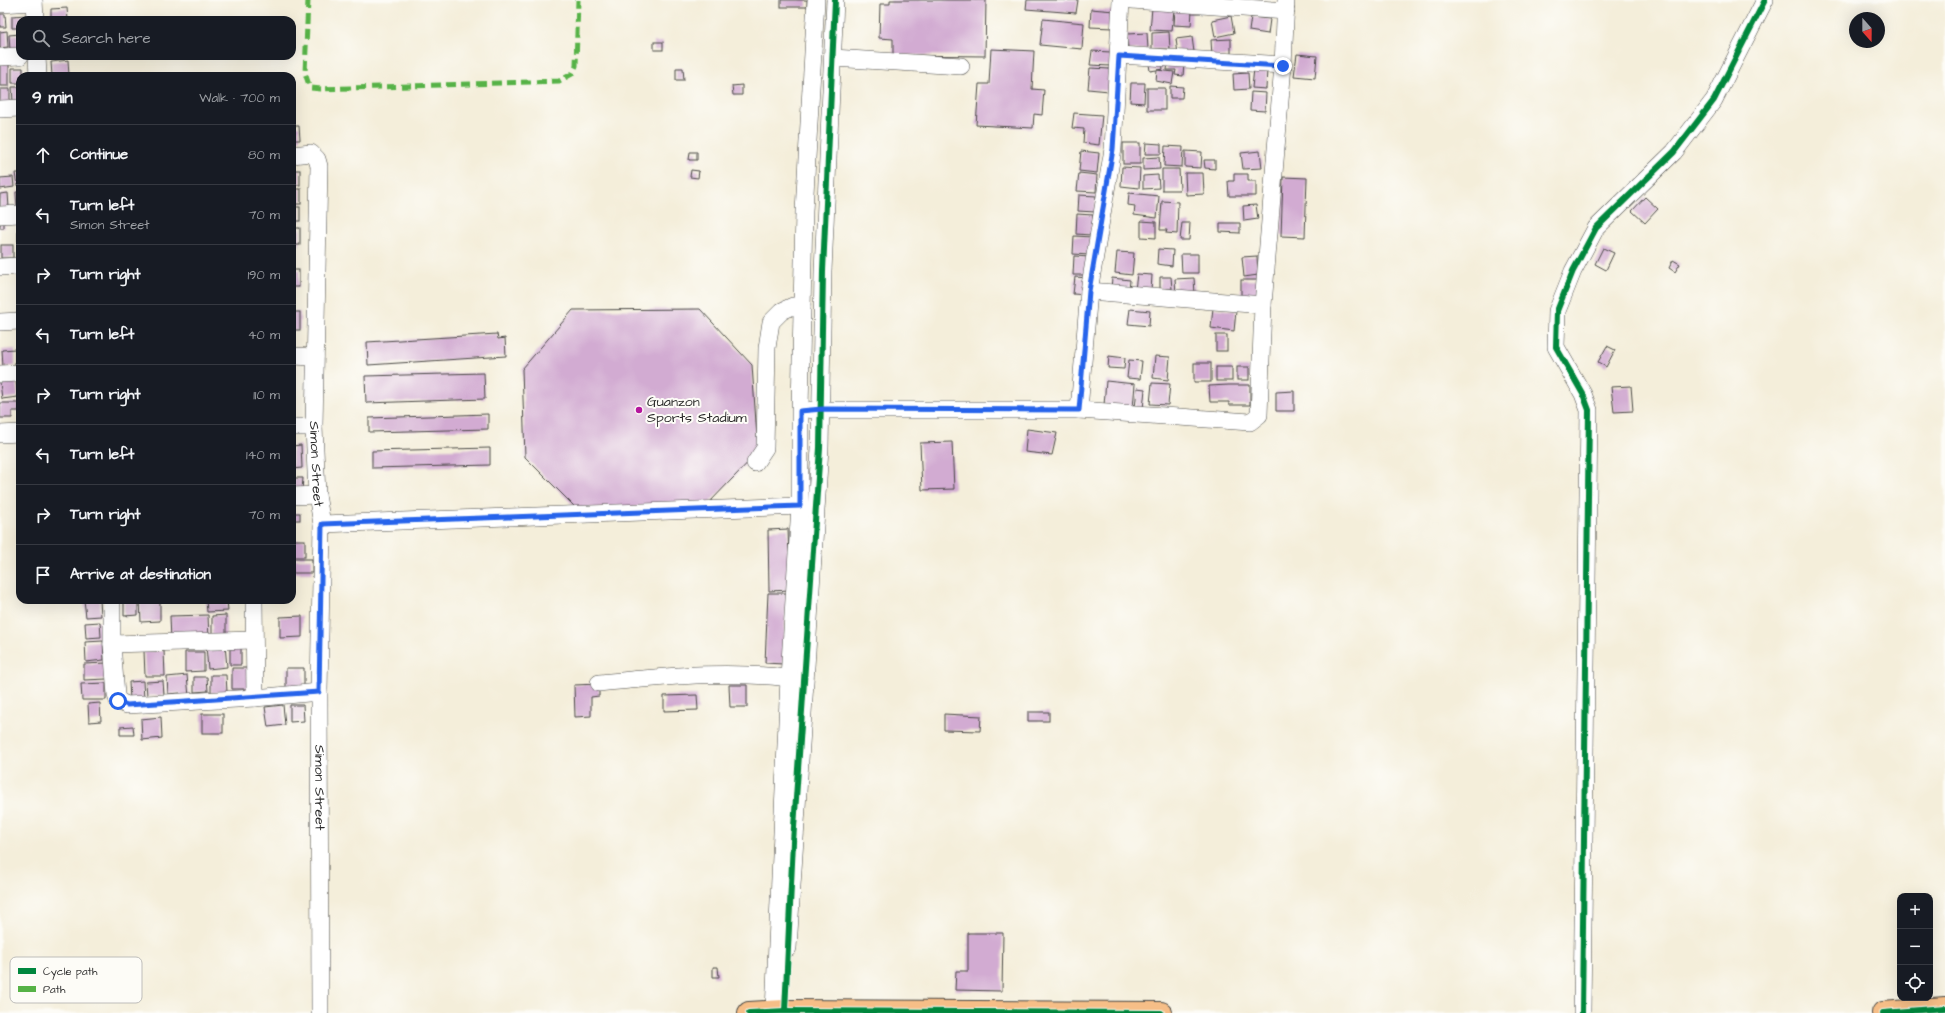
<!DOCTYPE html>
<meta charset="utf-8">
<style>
body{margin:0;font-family:"Architects Daughter",sans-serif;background:#242831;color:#f1f3f6}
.controls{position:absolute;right:12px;bottom:12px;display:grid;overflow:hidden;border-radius:8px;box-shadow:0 4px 16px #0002}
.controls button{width:36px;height:36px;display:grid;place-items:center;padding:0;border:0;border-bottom:1px solid #363941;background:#171b24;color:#f1f3f6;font:20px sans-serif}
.compass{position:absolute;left:1849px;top:12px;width:36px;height:36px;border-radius:50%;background:#171b24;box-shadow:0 4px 16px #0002;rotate:159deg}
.stop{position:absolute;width:12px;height:12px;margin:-9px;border:3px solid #2563eb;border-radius:50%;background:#fff}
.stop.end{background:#2563eb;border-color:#fff;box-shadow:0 1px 4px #0008}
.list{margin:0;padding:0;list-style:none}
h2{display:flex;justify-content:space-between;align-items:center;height:52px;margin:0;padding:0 16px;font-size:17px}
h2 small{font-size:13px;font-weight:400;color:#9ea1a6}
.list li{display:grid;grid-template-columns:26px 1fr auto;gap:12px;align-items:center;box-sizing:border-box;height:60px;padding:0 16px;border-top:1px solid #363941}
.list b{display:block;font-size:15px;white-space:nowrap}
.list p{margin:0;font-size:13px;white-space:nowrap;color:#9ea1a6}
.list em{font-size:13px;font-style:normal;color:#9ea1a6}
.icon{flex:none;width:22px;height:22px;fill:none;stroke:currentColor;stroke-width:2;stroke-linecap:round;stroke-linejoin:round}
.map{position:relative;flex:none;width:1945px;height:1013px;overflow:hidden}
.search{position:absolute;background:#171b24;box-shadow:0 4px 16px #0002;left:16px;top:16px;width:280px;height:44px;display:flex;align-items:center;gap:10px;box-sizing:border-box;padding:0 14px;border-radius:12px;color:#9ea1a6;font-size:15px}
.panel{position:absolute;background:#171b24;box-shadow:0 4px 16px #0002;left:16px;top:72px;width:280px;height:532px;border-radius:12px}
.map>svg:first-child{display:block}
.building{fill:#d2abd2}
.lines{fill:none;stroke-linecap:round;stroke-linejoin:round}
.minor-casing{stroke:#494845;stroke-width:18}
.major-casing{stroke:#494845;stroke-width:24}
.minor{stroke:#fff;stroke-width:17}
.major{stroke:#f6be87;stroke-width:22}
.quiet{stroke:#56b246;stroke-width:5;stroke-dasharray:10 5;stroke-linecap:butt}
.cycleway-casing{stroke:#fdfcf7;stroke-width:8}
.cycleway{stroke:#00873e;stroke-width:6}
.route{stroke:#2563eb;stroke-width:5}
.poi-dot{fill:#b5179e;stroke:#fdfcf7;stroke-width:1.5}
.labels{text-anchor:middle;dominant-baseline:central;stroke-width:4;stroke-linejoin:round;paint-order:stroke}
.poi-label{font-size:14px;fill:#2b2b2b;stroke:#fdfcf7;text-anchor:start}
.street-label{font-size:14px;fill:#2b2b2b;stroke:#fdfcf7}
.key{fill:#fdfcf7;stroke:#bebdba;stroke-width:1}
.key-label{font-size:11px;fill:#2b2b2b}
</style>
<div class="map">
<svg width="1945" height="1013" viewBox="0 0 1945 1013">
<rect width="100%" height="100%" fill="#fdfcf7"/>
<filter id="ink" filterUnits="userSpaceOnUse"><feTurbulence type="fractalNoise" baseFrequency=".025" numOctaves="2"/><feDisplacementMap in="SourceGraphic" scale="8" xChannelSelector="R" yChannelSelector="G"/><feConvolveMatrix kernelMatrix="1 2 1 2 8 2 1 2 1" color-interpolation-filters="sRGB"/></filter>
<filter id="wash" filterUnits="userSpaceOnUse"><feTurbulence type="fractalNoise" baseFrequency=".012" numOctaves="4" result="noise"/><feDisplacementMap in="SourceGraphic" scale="16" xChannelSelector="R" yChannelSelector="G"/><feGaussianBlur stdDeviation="0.9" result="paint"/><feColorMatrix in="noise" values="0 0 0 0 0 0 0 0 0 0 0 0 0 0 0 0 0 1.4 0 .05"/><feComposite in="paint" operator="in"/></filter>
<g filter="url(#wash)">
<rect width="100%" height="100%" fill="#f4eeda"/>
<g id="blocks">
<g class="building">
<rect x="781" y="0" width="26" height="7"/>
<path d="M 890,0 L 986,0 L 985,56 L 893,55 L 893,39 L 879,38 L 880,4 L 890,4 Z"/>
<path d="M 1027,0 L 1078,0 L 1076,13 L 1026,9 Z"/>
<path d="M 67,8 L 68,20 L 51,20 L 51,9 Z"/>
<path d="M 1152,8 L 1174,9 L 1172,31 L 1150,30 Z"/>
<path d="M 1091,9 L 1114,11 L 1112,28 L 1090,27 Z"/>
<path d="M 1175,10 L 1192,10 L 1191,26 L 1174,25 Z"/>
<path d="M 0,14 L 5,14 L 6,27 L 0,27 Z"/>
<path d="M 26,15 L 26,20 L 20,20 L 20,28 L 12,28 L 12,16 Z"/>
<path d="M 1231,16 L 1234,33 L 1215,37 L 1212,20 Z"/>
<path d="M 1251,17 L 1270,19 L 1268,34 L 1249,31 Z"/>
<path d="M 1043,19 L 1084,23 L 1082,49 L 1040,45 Z"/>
<path d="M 7,31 L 8,47 L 0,48 L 0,32 Z"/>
<path d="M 1169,32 L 1170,49 L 1152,49 L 1152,33 Z"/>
<path d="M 1147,33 L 1148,49 L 1128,50 L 1127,34 Z"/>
<path d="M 20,34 L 20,49 L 10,50 L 9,35 Z"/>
<path d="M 1192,37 L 1194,52 L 1178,54 L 1176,39 Z"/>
<path d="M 1231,39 L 1231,56 L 1212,57 L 1211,40 Z"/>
<rect x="654" y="42" width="9" height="8"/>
<path d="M 991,49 L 1034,51 L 1032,89 L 1044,90 L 1042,115 L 1034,114 L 1033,128 L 976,125 L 979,84 L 989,84 Z"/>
<path d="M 1092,51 L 1111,52 L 1110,66 L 1090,65 Z"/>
<path d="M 1297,54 L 1317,56 L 1315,78 L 1294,76 Z"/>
<path d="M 68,60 L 69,76 L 52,76 L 51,62 Z"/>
<rect x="0" y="63" width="9" height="23"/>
<path d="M 1162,63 L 1163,69 L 1150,71 L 1149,64 Z"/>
<path d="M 1168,63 L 1184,64 L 1183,76 L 1175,75 L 1176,70 L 1167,70 Z"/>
<path d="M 12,68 L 23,68 L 23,76 L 20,76 L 20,83 L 12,83 Z"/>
<path d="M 676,68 L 683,68 L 684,80 L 676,80 Z"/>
<path d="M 1090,68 L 1110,69 L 1109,91 L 1088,89 Z"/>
<path d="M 1254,68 L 1267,69 L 1266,89 L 1252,88 Z"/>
<path d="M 1157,70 L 1174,72 L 1172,84 L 1156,81 Z"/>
<path d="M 1248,73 L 1249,89 L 1234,90 L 1233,74 Z"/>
<path d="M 1131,83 L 1145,83 L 1144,103 L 1130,102 Z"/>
<path d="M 742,85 L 742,95 L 733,95 L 732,86 Z"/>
<path d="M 1170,86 L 1183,87 L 1182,98 L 1170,98 Z"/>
<path d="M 12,87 L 20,87 L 20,102 L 13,102 Z"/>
<rect x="1147" y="88" width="18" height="22"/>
<rect x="0" y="89" width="10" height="18"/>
<path d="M 1251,92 L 1266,93 L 1265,111 L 1250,110 Z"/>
<path d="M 1074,113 L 1102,115 L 1099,145 L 1083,143 L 1084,129 L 1072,128 Z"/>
<path d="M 292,126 L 299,126 L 300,140 L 292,140 Z"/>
<rect x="1123" y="143" width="17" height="21"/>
<path d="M 1146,143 L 1161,144 L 1161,154 L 1145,154 Z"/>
<path d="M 1165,146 L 1183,147 L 1182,167 L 1164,166 Z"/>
<path d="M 1081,151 L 1099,153 L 1097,173 L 1079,171 Z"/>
<path d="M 1185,151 L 1202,152 L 1201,168 L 1185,167 Z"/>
<path d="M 1260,151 L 1262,168 L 1243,169 L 1241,153 Z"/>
<path d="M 690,152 L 697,152 L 697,160 L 689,160 Z"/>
<path d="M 1159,157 L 1160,169 L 1143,170 L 1143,158 Z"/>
<path d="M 1204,160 L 1215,160 L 1215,169 L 1205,168 Z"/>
<path d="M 1122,167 L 1140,168 L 1139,188 L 1121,186 Z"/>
<path d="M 1162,169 L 1179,169 L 1180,190 L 1162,190 Z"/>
<rect x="292" y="170" width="8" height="15"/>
<path d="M 691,170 L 699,171 L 698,178 L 690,177 Z"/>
<path d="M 15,173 L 20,173 L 20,185 L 17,185 Z"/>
<path d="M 1079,173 L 1097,175 L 1096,192 L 1077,191 Z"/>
<path d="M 1185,173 L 1203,173 L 1204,194 L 1186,195 Z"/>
<path d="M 1234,174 L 1248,174 L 1248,181 L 1256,181 L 1256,196 L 1229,196 L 1228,181 L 1234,181 Z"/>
<path d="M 1158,175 L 1159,188 L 1143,189 L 1143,176 Z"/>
<path d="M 13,177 L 14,187 L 0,189 L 0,178 Z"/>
<path d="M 1283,177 L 1307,178 L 1305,237 L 1281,236 Z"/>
<rect x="292" y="189" width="9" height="15"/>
<path d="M 16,192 L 20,192 L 20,209 L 17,209 Z"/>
<path d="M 8,193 L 9,208 L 0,208 L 0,194 Z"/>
<path d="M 1129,193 L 1159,196 L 1157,218 L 1134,215 L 1135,206 L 1128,205 Z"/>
<path d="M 1079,195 L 1096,196 L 1095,212 L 1078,211 Z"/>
<path d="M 1645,197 L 1658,209 L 1645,223 L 1632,211 Z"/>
<path d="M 1162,201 L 1178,202 L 1177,234 L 1166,233 L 1167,230 L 1160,230 Z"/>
<path d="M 1256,205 L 1258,219 L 1244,221 L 1243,206 Z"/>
<rect x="292" y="207" width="8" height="14"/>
<path d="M 1077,214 L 1093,215 L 1091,235 L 1076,234 Z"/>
<rect x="18" y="221" width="2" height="20"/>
<path d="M 1141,221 L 1156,222 L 1156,238 L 1141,237 Z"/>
<path d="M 4,223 L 4,228 L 0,228 L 0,224 Z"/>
<path d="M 1182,223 L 1190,223 L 1189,240 L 1180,240 Z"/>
<path d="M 1220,223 L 1240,223 L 1240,233 L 1220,232 Z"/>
<rect x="292" y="228" width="8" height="17"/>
<path d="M 1074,236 L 1092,237 L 1090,255 L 1073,254 Z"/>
<rect x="1" y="245" width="12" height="13"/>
<path d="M 1603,248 L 1614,253 L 1606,270 L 1595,264 Z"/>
<path d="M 1158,249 L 1173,250 L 1172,266 L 1157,264 Z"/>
<path d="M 1117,252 L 1134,253 L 1132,275 L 1115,273 Z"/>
<path d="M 1181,254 L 1198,254 L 1198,273 L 1182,273 Z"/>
<path d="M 1074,256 L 1090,257 L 1089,275 L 1073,275 Z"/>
<path d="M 1257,256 L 1258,275 L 1244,277 L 1242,257 Z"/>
<path d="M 1673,260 L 1680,264 L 1675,272 L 1669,268 Z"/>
<rect x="292" y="270" width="7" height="17"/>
<path d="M 1137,274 L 1152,275 L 1151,291 L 1135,290 Z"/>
<path d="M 18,275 L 20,275 L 20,294 L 19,294 Z"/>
<path d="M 1075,277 L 1088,278 L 1087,295 L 1073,294 Z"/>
<path d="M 1160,277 L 1171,277 L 1172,289 L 1160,289 Z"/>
<path d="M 1112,278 L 1130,280 L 1129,291 L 1111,289 Z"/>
<path d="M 1194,278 L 1195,295 L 1176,295 L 1175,279 Z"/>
<rect x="1241" y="280" width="17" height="20"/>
<path d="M 1213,308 L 1236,311 L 1234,331 L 1211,328 Z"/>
<path d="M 700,309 L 752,365 L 758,452 L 707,505 L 577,509 L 525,457 L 522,369 L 573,310 Z"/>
<path d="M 1130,309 L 1150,311 L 1149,326 L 1128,324 Z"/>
<rect x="292" y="312" width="8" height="18"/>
<path d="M 497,334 L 498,339 L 505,338 L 506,356 L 368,365 L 367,342 Z"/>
<rect x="1216" y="335" width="11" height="16"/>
<path d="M 1607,346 L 1615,350 L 1606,367 L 1598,362 Z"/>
<path d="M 15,349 L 15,366 L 3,367 L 2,350 Z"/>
<path d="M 1109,356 L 1125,358 L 1124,369 L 1108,368 Z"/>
<path d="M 1155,356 L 1170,357 L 1168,380 L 1153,378 Z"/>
<path d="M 1129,360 L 1142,361 L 1140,379 L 1127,378 Z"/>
<rect x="1194" y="363" width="17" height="19"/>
<rect x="1216" y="367" width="16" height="14"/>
<rect x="1237" y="367" width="12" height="13"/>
<rect x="292" y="369" width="2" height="21"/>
<path d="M 484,373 L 485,399 L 366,403 L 365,376 Z"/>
<path d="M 16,381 L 18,397 L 2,399 L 0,382 Z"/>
<path d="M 1106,381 L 1135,384 L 1133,408 L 1104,405 Z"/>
<path d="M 1152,383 L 1170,384 L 1168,405 L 1150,404 Z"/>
<path d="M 1229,385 L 1250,385 L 1250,405 L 1229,405 L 1229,402 L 1210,402 L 1209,386 Z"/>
<path d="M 1631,386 L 1633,411 L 1614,412 L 1611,387 Z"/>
<path d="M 1137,388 L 1145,389 L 1143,409 L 1135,408 Z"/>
<path d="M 1294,391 L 1294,411 L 1276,411 L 1276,392 Z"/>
<path d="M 0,403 L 19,403 L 19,411 L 12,411 L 12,418 L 0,418 Z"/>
<path d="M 488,414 L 488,429 L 369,432 L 369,418 Z"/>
<path d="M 1027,429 L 1057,433 L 1052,455 L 1025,452 Z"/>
<path d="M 952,442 L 954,489 L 922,490 L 920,443 Z"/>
<path d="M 301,445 L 302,468 L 292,469 L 292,446 Z"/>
<path d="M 490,448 L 490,465 L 372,468 L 372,451 Z"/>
<path d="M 294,478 L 303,478 L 302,490 L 293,490 Z"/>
<rect x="292" y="513" width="8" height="7"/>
<path d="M 788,529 L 790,590 L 769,591 L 768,530 Z"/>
<rect x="292" y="540" width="13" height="17"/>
<path d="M 292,559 L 312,559 L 312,573 L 293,573 Z"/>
<path d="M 768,593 L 787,593 L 783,664 L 765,663 Z"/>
<path d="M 84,600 L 100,600 L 101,616 L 86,617 Z"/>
<path d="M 124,600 L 138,600 L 138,615 L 124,616 Z"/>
<path d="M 140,600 L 160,600 L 160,621 L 141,622 Z"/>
<path d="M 206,600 L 227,600 L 228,611 L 207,612 Z"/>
<path d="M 208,615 L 209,640 L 171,641 L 170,616 Z"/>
<path d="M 226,615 L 226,637 L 212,637 L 212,616 Z"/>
<path d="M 302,616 L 302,637 L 280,638 L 280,617 Z"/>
<path d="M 100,622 L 101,637 L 86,638 L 85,623 Z"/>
<path d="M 103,641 L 104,660 L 86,662 L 85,642 Z"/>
<path d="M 225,645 L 227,667 L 208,669 L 206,646 Z"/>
<path d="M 241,648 L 241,665 L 230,665 L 230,649 Z"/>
<path d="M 144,651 L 164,651 L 165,676 L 145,676 Z"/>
<path d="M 185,652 L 204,652 L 204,671 L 185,672 Z"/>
<path d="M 106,663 L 107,679 L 84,680 L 84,664 Z"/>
<path d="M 232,668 L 248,668 L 249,689 L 232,689 Z"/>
<path d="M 286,668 L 304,668 L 304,686 L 286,687 Z"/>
<path d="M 187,675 L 189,697 L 181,697 L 180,693 L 168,694 L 167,677 Z"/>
<path d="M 211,675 L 226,675 L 227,692 L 211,693 Z"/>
<path d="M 194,677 L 207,677 L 208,691 L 194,692 Z"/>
<path d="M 143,681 L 144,700 L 130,700 L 129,682 Z"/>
<path d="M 163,681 L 164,695 L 147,696 L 146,682 Z"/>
<path d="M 106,683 L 106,700 L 82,700 L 81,684 Z"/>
<path d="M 599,684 L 599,696 L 591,697 L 591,716 L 575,717 L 574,685 Z"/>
<path d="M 729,685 L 747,685 L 747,707 L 730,707 Z"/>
<path d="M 697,695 L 698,710 L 664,711 L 664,696 Z"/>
<path d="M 100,703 L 101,721 L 89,722 L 88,704 Z"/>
<path d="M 283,705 L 285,725 L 268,727 L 265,707 Z"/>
<path d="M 290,705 L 303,705 L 304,721 L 290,722 Z"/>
<rect x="1028" y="712" width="21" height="9"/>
<rect x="202" y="714" width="21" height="19"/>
<path d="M 944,714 L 981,716 L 980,731 L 944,730 Z"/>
<path d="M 161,717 L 162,738 L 142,740 L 141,719 Z"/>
<path d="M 133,726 L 134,735 L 120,735 L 120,727 Z"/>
<path d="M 968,933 L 1003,933 L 1002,991 L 955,990 L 956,971 L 968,971 Z"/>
<path d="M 713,967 L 718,967 L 719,977 L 713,977 Z"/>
</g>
</g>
</g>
<g filter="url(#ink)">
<use href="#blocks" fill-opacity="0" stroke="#494845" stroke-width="1"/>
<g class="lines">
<g class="minor-casing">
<g id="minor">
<path d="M 34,0 L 35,20"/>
<path d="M 1132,0 L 1286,11"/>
<path d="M 0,4 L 34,2"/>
<path d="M 1119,55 L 1283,65"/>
<path d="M 37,56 L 38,76"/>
<path d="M 0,57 L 20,56"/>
<path d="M 833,58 L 961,66"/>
<path d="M 0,109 L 20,108"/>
<path id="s1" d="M 292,155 L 311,153 L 317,159 L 319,166 L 314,427 L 317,495 L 322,524 L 319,692 L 320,1013"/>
<path d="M 0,215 L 20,214"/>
<path d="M 0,267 L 20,266"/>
<path d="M 1089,291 L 1263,305"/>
<path d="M 0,322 L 20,321"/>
<path d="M 292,356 L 315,357"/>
<path d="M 0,374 L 20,373"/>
<path d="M 812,410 L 1079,410 L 1089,291 L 1113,149 L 1121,0"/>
<path d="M 1079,410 L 1250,422 L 1259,415 L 1263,305 L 1283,65 L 1286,0"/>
<path d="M 292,427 L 314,427"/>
<path d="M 0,434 L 20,433"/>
<path d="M 755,463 L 765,448 L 767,348 L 771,322 L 782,311 L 793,306 L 802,307"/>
<path d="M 292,496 L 317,495"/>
<path d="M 322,524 L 800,506"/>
<path d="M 112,600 L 112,644 L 116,695 L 118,701 L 127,705 L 255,698 L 319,692"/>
<path d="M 254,600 L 255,698"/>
<path d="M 112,644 L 253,640"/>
<path d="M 599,683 C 665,677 722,670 789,678"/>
<path d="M 788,948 L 820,448 L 823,271 L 835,0"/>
<path d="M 774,1011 L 789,678 L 800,506 L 800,411 L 804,211 L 816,0"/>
<path d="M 1582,1013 L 1589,410 L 1583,394 L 1556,347 L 1557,311 L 1573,271 L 1596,228 L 1674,152 L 1714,100 L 1765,0"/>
</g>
</g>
<g class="major-casing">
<g id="major">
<path d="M 749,1013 L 785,1011 L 1161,1013"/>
<path d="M 1883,1013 L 1945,1008"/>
</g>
</g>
<use href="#minor" class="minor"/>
<use href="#major" class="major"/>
<path class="quiet" d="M 308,0 L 305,73 L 310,88 L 321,89 L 559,81 L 572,74 L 576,66 L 578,0"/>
<g class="cycleway-casing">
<g id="cycleway">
<path d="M 785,1011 L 793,842 L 820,448 L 823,271 L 835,0"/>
<path d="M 749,1013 L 785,1011 L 1161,1013"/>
<path d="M 1582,1013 L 1589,410 L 1583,394 L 1556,347 L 1557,311 L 1573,271 L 1596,228 L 1674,152 L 1714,100 L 1765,0"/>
<path d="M 1883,1013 L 1945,1008"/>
</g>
</g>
<use href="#cycleway" class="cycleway"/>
</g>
</g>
<g class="lines" filter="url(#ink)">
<path class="route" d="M 118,701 L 127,705 L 319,692 L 322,524 L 800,506 L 800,411 L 822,409 L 1079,410 L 1089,291 L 1113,149 L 1119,56 L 1283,66"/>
</g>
<circle class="poi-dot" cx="639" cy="410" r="4"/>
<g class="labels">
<g class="poi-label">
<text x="647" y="402">Guanzon<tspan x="647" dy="16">Sports Stadium</tspan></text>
</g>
<g class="street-label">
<text stroke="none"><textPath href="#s1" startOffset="333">Simon Street</textPath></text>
<text stroke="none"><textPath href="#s1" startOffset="657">Simon Street</textPath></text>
</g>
</g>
<rect x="10" y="957" width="132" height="46" rx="6" class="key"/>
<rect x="18" y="968" width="18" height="6" fill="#00873e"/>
<rect x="18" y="986" width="18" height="6" fill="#56b246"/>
<g class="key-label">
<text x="43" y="975">Cycle path</text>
<text x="43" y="993">Path</text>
</g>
</svg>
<div class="controls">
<button>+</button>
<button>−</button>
<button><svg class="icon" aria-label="locate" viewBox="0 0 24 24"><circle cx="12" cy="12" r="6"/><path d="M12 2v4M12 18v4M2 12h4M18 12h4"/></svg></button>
</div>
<svg class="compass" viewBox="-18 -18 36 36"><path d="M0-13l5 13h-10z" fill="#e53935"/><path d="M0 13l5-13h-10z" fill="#9ea1a6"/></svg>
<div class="stop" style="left:118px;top:701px"></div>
<div class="stop end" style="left:1283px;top:66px"></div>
<div class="search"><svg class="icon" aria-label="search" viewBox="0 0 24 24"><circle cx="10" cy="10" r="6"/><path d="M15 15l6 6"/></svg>Search here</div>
<section class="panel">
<h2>9 min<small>Walk · 700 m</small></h2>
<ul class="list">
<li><svg class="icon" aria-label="ahead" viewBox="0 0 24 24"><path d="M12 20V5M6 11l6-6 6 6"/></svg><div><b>Continue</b></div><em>80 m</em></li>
<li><svg class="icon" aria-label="left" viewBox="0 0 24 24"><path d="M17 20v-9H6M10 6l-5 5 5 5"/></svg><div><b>Turn left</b><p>Simon Street</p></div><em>70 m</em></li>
<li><svg class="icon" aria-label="right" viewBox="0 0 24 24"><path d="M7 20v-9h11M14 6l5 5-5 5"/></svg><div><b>Turn right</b></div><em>190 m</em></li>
<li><svg class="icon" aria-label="left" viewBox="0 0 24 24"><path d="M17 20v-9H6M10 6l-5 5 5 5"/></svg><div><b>Turn left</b></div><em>40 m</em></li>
<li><svg class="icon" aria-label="right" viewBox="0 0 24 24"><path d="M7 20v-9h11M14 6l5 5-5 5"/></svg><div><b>Turn right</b></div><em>110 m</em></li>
<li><svg class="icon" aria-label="left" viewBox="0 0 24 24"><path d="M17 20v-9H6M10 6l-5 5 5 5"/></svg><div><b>Turn left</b></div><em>140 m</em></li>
<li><svg class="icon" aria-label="right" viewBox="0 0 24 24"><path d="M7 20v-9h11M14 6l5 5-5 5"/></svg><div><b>Turn right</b></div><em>70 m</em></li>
<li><svg class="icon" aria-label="arrive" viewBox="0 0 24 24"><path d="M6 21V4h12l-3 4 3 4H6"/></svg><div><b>Arrive at destination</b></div></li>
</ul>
</section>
</div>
